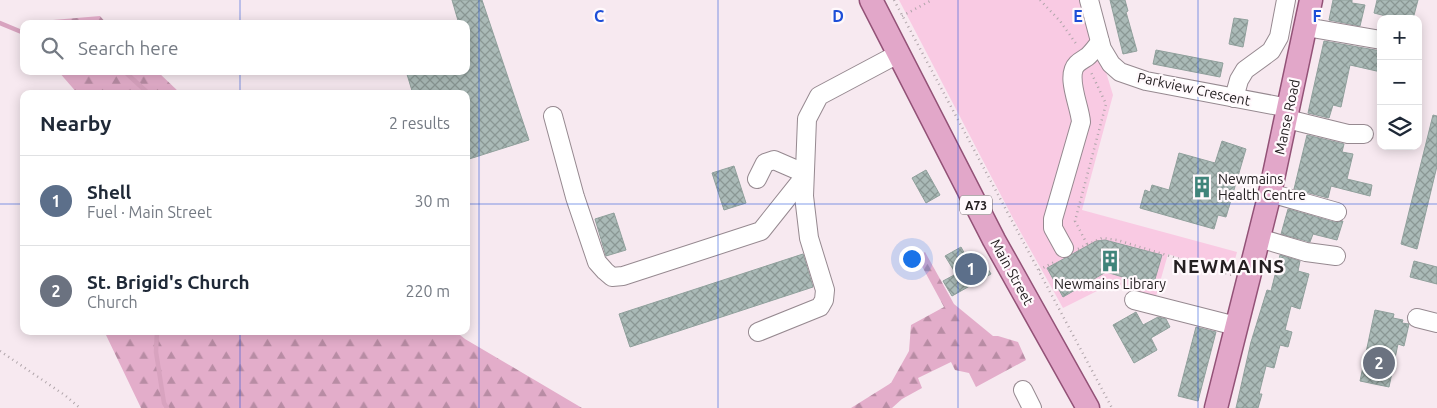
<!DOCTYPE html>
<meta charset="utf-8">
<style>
body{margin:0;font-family:Ubuntu,sans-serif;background:#f2f2f3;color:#1f2937}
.controls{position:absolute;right:15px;top:15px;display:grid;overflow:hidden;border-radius:10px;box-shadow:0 2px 12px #0003}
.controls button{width:45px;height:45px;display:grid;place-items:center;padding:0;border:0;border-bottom:1px solid #e0e1e3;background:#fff;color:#1f2937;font:25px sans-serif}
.you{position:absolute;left:911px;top:258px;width:18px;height:18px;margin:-12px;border:4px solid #fff;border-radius:50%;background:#1a73e8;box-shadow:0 0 0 8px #1a73e833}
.badge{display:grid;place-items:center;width:32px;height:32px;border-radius:50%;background:#b45309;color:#fff;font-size:16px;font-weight:700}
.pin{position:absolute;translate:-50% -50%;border:2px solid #fff;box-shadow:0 1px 5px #0006}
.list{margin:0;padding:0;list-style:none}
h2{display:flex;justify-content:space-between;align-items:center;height:65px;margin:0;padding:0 20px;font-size:21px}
h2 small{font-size:16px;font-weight:400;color:#747a83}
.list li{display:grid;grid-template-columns:32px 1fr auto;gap:15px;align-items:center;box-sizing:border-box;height:90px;padding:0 20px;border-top:1px solid #e0e1e3}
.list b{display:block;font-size:19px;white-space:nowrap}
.list p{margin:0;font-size:16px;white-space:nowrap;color:#747a83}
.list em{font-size:16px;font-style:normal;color:#747a83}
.icon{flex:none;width:28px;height:28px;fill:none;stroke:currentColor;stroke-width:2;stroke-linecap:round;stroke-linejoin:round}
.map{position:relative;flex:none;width:1437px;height:408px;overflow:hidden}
.search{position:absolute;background:#fff;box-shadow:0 2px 12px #0003;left:20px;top:20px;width:450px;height:55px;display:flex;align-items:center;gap:12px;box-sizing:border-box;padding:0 18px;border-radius:10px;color:#747a83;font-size:19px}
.panel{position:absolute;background:#fff;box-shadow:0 2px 12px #0003;left:20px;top:90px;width:450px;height:245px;border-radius:10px}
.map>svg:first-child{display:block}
.forest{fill:url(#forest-firs)}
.park{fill:#f9cae3}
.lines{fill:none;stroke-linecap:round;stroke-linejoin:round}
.stream{stroke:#d8a3bf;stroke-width:4.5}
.building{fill:url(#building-cross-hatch);stroke:#90a09c}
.minor-casing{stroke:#968990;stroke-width:20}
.major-casing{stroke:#935277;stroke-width:25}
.path{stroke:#b0a5aa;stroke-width:2.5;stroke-dasharray:1 4;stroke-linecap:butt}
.minor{stroke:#fff;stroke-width:18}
.major{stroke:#e2a7c9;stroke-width:22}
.grid{fill:none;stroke:#1d4ed8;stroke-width:1;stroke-opacity:0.55}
.labels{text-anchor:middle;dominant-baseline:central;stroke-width:4.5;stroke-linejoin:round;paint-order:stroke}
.shield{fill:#fff9fc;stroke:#666163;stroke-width:1}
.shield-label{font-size:12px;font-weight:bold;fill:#252022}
.street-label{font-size:14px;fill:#252022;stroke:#fff9fc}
.poi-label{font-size:14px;fill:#252022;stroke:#fff9fc;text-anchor:start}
.district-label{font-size:19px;font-weight:bold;letter-spacing:1px;fill:#252022;stroke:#fff9fc}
.grid-label{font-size:16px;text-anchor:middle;font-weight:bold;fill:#1d4ed8;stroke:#fff9fc;stroke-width:4.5;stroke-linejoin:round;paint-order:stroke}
</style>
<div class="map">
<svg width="1437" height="408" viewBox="0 0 1437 408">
<defs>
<pattern id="forest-firs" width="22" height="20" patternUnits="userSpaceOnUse" patternTransform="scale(1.25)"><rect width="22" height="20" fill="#e3adca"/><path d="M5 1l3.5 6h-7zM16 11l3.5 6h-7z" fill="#b88ca4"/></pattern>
<pattern id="building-cross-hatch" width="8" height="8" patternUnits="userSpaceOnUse" patternTransform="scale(1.25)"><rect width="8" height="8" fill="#aabab7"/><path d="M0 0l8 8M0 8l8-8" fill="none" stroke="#8a9794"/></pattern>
</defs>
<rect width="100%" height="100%" fill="#f7e9f0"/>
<g class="forest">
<path d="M 100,16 L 107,24 L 41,24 L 41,21 Z"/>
<path d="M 58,71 L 157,71 L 181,94 L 78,94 Z"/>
<path d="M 925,252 L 954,304 L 993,336 L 998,336 L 1018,342 L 1026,360 L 976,387 L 969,373 L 955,370 L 951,362 L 918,378 L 922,388 L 902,399 L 892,408 L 851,408 L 891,383 L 909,351 L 911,325 L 944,307 L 917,257 Z"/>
<path d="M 107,331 L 455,331 L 465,339 L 582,408 L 141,408 L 106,335 Z"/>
</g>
<path class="park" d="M 899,0 L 1084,0 L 1113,95 L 1082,210 L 1237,252 L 1231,274 L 1168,254 L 1156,296 L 1109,285 L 1063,308 L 1016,224 Z"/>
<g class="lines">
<g class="stream">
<path d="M 0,23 L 24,33"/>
<path d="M 124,71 L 149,94"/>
<path d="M 157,331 L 156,352 L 164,403 L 167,408"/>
</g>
</g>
<g class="building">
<path d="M 452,0 L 482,0 L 529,140 L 466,160 L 466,94 L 413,94 L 406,71 L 466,71 L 466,24 L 459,24 Z"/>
<path d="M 1110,0 L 1125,0 L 1128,11 L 1126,12 L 1137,51 L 1123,54 Z"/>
<path d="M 1333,0 L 1352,0 L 1352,3 L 1365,5 L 1360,26 L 1329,20 Z"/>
<path d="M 1377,0 L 1418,0 L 1413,19 L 1398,19 L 1374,13 Z"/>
<path d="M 1234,18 L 1248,20 L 1243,47 L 1229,44 Z"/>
<path d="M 1324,41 L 1381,51 L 1381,72 L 1350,65 L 1341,107 L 1333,105 L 1329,118 L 1308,113 Z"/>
<path d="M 1156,50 L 1223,63 L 1220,77 L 1153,64 Z"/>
<path d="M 1433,115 L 1437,116 L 1437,166 L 1417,249 L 1401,244 Z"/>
<path d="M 1307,135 L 1344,144 L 1342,152 L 1353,154 L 1347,179 L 1372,185 L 1370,196 L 1331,186 L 1328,198 L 1294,189 Z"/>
<path d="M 1222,141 L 1246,149 L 1226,217 L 1218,215 L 1214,229 L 1140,208 L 1145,190 L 1150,192 L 1152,185 L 1169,190 L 1179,153 L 1215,163 Z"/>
<path d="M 734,166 L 746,203 L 724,210 L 712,173 Z"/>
<path d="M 926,170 L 940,195 L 926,203 L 912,178 Z"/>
<path d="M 1288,209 L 1334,222 L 1343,221 L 1337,240 L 1313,234 L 1310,242 L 1281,234 Z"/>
<path d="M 614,213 L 626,250 L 606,256 L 595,219 Z"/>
<path d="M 1105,240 L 1162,255 L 1153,286 L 1106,272 L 1063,297 L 1047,268 L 1096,241 Z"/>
<path d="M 961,247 L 971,265 L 982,259 L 991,274 L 952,296 L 943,281 L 956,274 L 945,256 Z"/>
<path d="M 803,254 L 813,287 L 630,347 L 619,314 Z"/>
<path d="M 1280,255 L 1300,261 L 1298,271 L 1309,274 L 1300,309 L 1291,306 L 1285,330 L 1292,332 L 1288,347 L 1280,345 L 1274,368 L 1266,366 L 1259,394 L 1262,394 L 1258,408 L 1236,408 L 1251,342 L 1267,290 L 1271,291 Z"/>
<path d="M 1414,261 L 1437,267 L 1437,284 L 1410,277 Z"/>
<path d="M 1375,310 L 1394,314 L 1393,318 L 1403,320 L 1402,323 L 1409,324 L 1404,346 L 1398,344 L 1389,387 L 1360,381 Z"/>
<path d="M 1136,312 L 1143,325 L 1158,317 L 1166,319 L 1170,327 L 1151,338 L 1157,350 L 1134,363 L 1113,325 Z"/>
<path d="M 1196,327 L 1216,332 L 1198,401 L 1178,396 Z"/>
</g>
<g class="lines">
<g class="minor-casing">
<g id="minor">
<path d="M 1089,0 L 1102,49 L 1111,64 L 1120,72 L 1146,81 L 1289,108"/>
<path d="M 1306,27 L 1381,40"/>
<path d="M 1234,98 L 1239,80 L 1245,70 L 1271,51 L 1279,37 L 1286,0"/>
<path d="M 553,116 L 575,197 L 597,262 L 605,271 L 612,277 L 623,276 L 761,231 L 804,177"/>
<path d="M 1287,119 L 1348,134 L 1364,134"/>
<path d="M 757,179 L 765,163 L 774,160 L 804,173"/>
<path d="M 1270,193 L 1337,212"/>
<path d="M 1259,238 L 1306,252 L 1336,256"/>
<path d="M 1064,248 L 1053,228 L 1053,219 L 1081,122 C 1080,106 1065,76 1077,64 C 1080,61 1084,59 1087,57 C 1092,53 1096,47 1100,42"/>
<path d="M 1134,300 L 1236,326"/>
<path d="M 1417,318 L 1437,323"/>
<path d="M 758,332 L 820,307 L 824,300 L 825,290 L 809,238 L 804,196 L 807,119 L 819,96 L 898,54"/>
<path d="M 1023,390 L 1032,408"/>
</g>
</g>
<g class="major-casing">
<g id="major">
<path d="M 871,0 L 994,240 L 1088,408"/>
<path d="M 1216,408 L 1270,193 L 1311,0"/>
</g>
</g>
<g class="path">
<path d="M 894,0 L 1112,408"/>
<path d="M 1040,0 L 1060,21 L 1077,45"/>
<path d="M 902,16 L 932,0"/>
<path d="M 1087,244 L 1075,221 L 1106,104 L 1091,72"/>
<path d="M 1078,249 L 1102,238 L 1117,240 L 1232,275"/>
<path d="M 1039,270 L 1056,261"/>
<path d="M 0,351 L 66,396 L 80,408"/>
</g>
<use href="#minor" class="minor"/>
<use href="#major" class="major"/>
</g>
<path class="grid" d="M 240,0 L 240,24M 479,0 L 479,408M 718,0 L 718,408M 958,0 L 958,408M 1198,0 L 1198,408M 240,71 L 240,94M 0,204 L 24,204M 466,204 L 1437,204M 240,331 L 240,408"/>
<defs>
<g id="building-bare" transform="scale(1.725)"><path d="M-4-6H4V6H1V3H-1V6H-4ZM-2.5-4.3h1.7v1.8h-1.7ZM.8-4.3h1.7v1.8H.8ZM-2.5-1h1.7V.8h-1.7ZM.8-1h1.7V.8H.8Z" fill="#3f847a" stroke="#fff9fc" stroke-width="2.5" paint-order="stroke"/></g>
</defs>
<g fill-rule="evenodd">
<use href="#building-bare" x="1202" y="187"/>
<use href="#building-bare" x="1110" y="261"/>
</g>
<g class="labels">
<rect class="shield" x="960" y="195.5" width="32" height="19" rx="4"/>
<g class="shield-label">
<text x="976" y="205">A73</text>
</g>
<g class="street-label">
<text transform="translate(1194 89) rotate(12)">Parkview Crescent</text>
<text transform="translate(1287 117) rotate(-78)">Manse Road</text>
<text transform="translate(1012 272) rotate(61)">Main Street</text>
</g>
<g class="poi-label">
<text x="1218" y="179">Newmains<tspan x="1218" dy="16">Health Centre</tspan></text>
<text x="1110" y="284" text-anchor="middle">Newmains Library</text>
</g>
<g class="district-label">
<text x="1229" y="266">NEWMAINS</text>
</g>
</g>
<g class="grid-label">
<text x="599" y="22">C</text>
<text x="838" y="22">D</text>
<text x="1078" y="22">E</text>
<text x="1317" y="22">F</text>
</g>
</svg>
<div class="controls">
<button>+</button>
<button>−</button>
<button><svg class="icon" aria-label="layers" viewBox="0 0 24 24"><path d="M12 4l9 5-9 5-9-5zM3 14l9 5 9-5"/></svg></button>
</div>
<div class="you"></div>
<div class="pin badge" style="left:971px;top:269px;background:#5c6f8a">1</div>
<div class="pin badge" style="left:1379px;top:363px;background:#6b7280">2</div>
<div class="search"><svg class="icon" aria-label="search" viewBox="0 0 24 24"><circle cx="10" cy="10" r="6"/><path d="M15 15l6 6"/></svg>Search here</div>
<section class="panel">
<h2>Nearby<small>2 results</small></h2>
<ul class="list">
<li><span class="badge" style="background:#5c6f8a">1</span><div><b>Shell</b><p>Fuel · Main Street</p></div><em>30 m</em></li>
<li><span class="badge" style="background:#6b7280">2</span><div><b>St. Brigid's Church</b><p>Church</p></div><em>220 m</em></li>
</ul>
</section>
</div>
